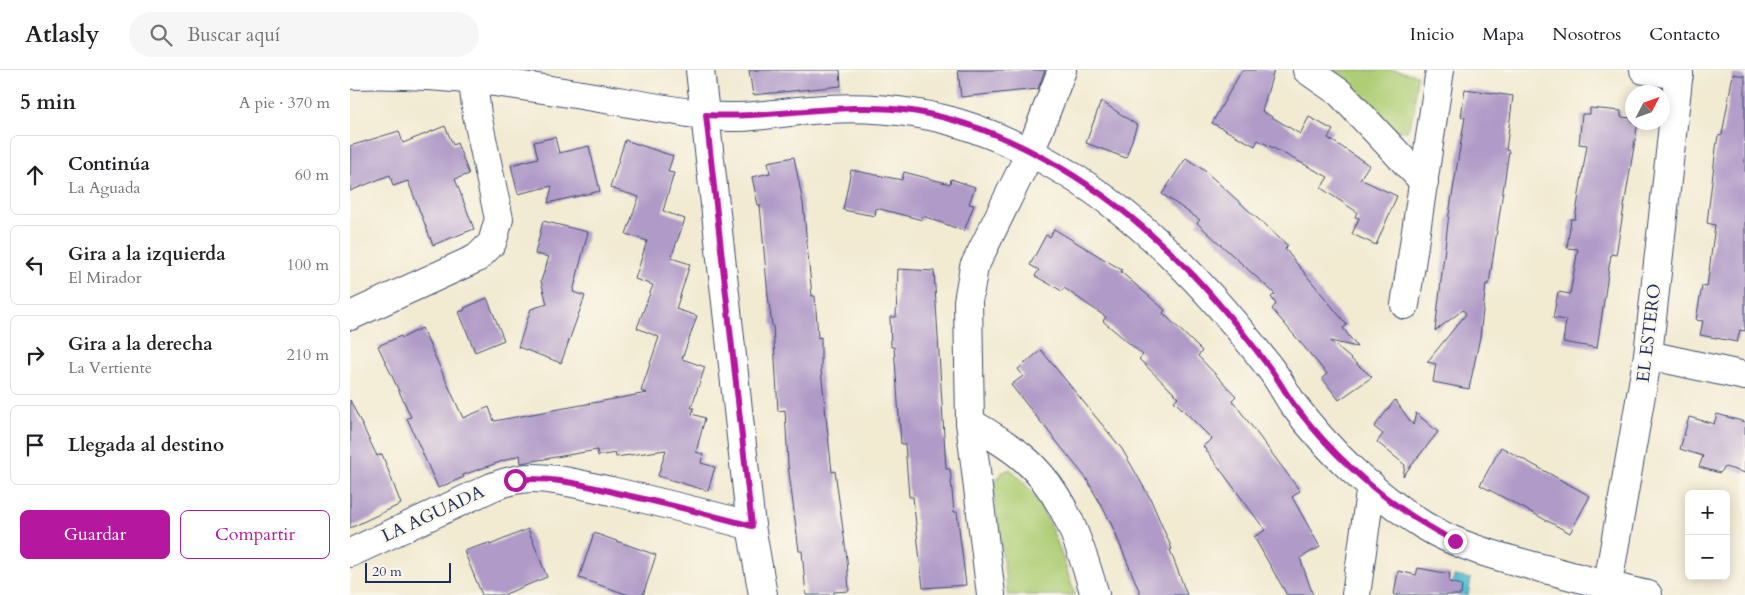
<!DOCTYPE html>
<html lang="es">
<meta charset="utf-8">
<style>
body{margin:0;font-family:Cardo,serif;background:#f6f6f6;color:#202124}
.controls{position:absolute;right:15px;bottom:15px;display:grid;overflow:hidden;border-radius:8px;box-shadow:0 2px 12px #0003}
.controls button{width:45px;height:45px;display:grid;place-items:center;padding:0;border:0;border-bottom:1px solid #e0e0e0;background:#fff;color:#202124;font:25px sans-serif}
.compass{position:absolute;left:1275px;top:15px;width:45px;height:45px;border-radius:50%;background:#fff;box-shadow:0 2px 12px #0003;rotate:49deg}
.scale{position:absolute;left:15px;bottom:12px;width:86px;box-sizing:border-box;padding-left:5px;border:2px solid #1b2f5e;border-top:0;font-size:14px;line-height:18px;white-space:nowrap;color:#1b2f5e;-webkit-text-stroke:4px #fbf7ec;paint-order:stroke}
.stop{position:absolute;width:15px;height:15px;margin:-11px;border:4px solid #b5179e;border-radius:50%;background:#fff}
.stop.end{background:#b5179e;border-color:#fff;box-shadow:0 1px 5px #0008}
.list{margin:0;padding:0;list-style:none}
h2{display:flex;justify-content:space-between;align-items:center;height:65px;margin:0;padding:0 20px;font-size:21px}
h2 small{font-size:16px;font-weight:400;color:#757577}
.list li{display:grid;grid-template-columns:32px 1fr auto;gap:15px;align-items:center;box-sizing:border-box;height:80px;margin:0 10px 10px;padding:0 10px;border:1px solid #e0e0e0;border-radius:8px}
.list b{display:block;font-size:19px;white-space:nowrap}
.list p{margin:0;font-size:16px;white-space:nowrap;color:#757577}
.list em{font-size:16px;font-style:normal;color:#757577}
.actions{display:flex;gap:10px;padding:15px 20px}
.actions a{flex:1;padding:11px 0;border:1px solid #b5179e;border-radius:8px;text-align:center;font-size:18px;color:#b5179e}
.actions .main{background:#b5179e;color:#fff}
.icon{flex:none;width:28px;height:28px;fill:none;stroke:currentColor;stroke-width:2;stroke-linecap:round;stroke-linejoin:round}
.map{position:relative;flex:none;width:1395px;height:525px;overflow:hidden}
header{display:flex;align-items:center;gap:30px;box-sizing:border-box;height:70px;padding:0 25px;background:#fff;border-bottom:1px solid #e0e0e0}
header strong{font-size:24px}
nav{display:flex;gap:28px;margin-inline-start:auto;font-size:18px}
.search{width:350px;height:45px;background:#f6f6f6;display:flex;align-items:center;gap:12px;box-sizing:border-box;padding:0 18px;border-radius:28px;color:#757577;font-size:19px}
main{display:flex}
aside{flex:1;background:#fff}
.map>svg:first-child{display:block}
.green{fill:#aecd74;stroke:#647e69}
.water{fill:#57c0d3;stroke:#397898}
.building{fill:#b09ac7}
.lines{fill:none;stroke-linecap:round;stroke-linejoin:round}
.street-casing{stroke:#3b4b6f;stroke-width:30}
.secondary-casing{stroke:#3b4b6f;stroke-width:30}
.street{stroke:#fff;stroke-width:28}
.secondary{stroke:#fff;stroke-width:28}
.route{stroke:#b5179e;stroke-width:6}
.labels{text-anchor:middle;dominant-baseline:central;stroke-width:5;stroke-linejoin:round;paint-order:stroke}
.street-label{font-size:18px;fill:#1b2f5e;stroke:#fbf7ec}
</style>
<header>
<strong>Atlasly</strong>
<div class="search"><svg class="icon" aria-label="search" viewBox="0 0 24 24"><circle cx="10" cy="10" r="6"/><path d="M15 15l6 6"/></svg>Buscar aquí</div>
<nav><a>Inicio</a><a>Mapa</a><a>Nosotros</a><a>Contacto</a></nav>
</header>
<main>
<aside>
<h2>5 min<small>A pie · 370 m</small></h2>
<ul class="list">
<li><svg class="icon" aria-label="ahead" viewBox="0 0 24 24"><path d="M12 20V5M6 11l6-6 6 6"/></svg><div><b>Continúa</b><p>La Aguada</p></div><em>60 m</em></li>
<li><svg class="icon" aria-label="left" viewBox="0 0 24 24"><path d="M17 20v-9H6M10 6l-5 5 5 5"/></svg><div><b>Gira a la izquierda</b><p>El Mirador</p></div><em>100 m</em></li>
<li><svg class="icon" aria-label="right" viewBox="0 0 24 24"><path d="M7 20v-9h11M14 6l5 5-5 5"/></svg><div><b>Gira a la derecha</b><p>La Vertiente</p></div><em>210 m</em></li>
<li><svg class="icon" aria-label="arrive" viewBox="0 0 24 24"><path d="M6 21V4h12l-3 4 3 4H6"/></svg><div><b>Llegada al destino</b></div></li>
</ul>
<div class="actions"><a class="main">Guardar</a><a>Compartir</a></div>
</aside>
<div class="map">
<svg width="1395" height="525" viewBox="0 0 1395 525">
<rect width="100%" height="100%" fill="#fbf7ec"/>
<filter id="ink" filterUnits="userSpaceOnUse"><feTurbulence type="fractalNoise" baseFrequency=".02" numOctaves="2"/><feDisplacementMap in="SourceGraphic" scale="10" xChannelSelector="R" yChannelSelector="G"/><feConvolveMatrix kernelMatrix="1 2 1 2 8 2 1 2 1" color-interpolation-filters="sRGB"/></filter>
<filter id="wash" filterUnits="userSpaceOnUse"><feTurbulence type="fractalNoise" baseFrequency=".0096" numOctaves="4" result="noise"/><feDisplacementMap in="SourceGraphic" scale="20" xChannelSelector="R" yChannelSelector="G"/><feGaussianBlur stdDeviation="1.12" result="paint"/><feColorMatrix in="noise" values="0 0 0 0 0 0 0 0 0 0 0 0 0 0 0 0 0 1.4 0 .05"/><feComposite in="paint" operator="in"/></filter>
<g filter="url(#wash)">
<rect width="100%" height="100%" fill="#f2ead1"/>
<g class="green">
<path d="M 980,0 L 1042,0 L 1067,5 L 1064,42 L 1057,61 L 1045,60 L 1017,30 Z"/>
<path d="M 660,399 C 697,430 710,481 725,525 L 658,525 L 643,417 L 651,403 Z"/>
</g>
<path class="water" d="M 1104,506 L 1121,509 L 1118,525 L 1104,525 L 1100,523 Z"/>
<g id="blocks">
<g class="building">
<path d="M 399,0 L 490,0 L 491,16 L 403,25 Z"/>
<path d="M 608,0 L 695,0 L 688,19 L 611,27 Z"/>
<path d="M 892,0 L 924,0 L 912,41 L 950,64 L 959,47 L 983,60 L 978,68 L 1019,95 L 1010,109 L 1047,126 L 1026,175 L 1002,164 L 1009,148 L 1005,147 L 1007,142 L 971,118 L 978,107 L 908,70 L 905,76 L 862,53 Z"/>
<path d="M 1383,4 L 1395,6 L 1395,261 L 1390,260 L 1387,272 L 1350,265 L 1353,251 L 1346,250 L 1352,216 L 1357,217 L 1365,155 L 1357,153 L 1366,78 L 1368,66 L 1372,65 Z"/>
<path d="M 1115,19 L 1163,26 L 1156,80 L 1159,81 L 1139,214 L 1136,214 L 1130,267 L 1119,319 L 1083,312 L 1086,294 L 1077,292 L 1116,244 L 1113,240 L 1085,261 L 1099,144 L 1115,47 L 1111,47 Z"/>
<path d="M 751,31 L 787,55 L 776,88 L 736,73 Z"/>
<path d="M 1240,38 L 1271,41 L 1271,47 L 1282,48 L 1282,52 L 1288,52 L 1266,185 L 1261,184 L 1247,278 L 1213,272 L 1216,250 L 1203,248 L 1208,222 L 1220,224 L 1228,179 L 1217,178 L 1221,149 L 1225,149 L 1237,75 L 1229,74 L 1232,44 L 1240,44 Z"/>
<path d="M 95,56 L 103,75 L 107,73 L 119,104 L 105,109 L 124,159 L 83,175 L 58,111 L 43,116 L 40,105 L 0,121 L 0,76 L 49,61 L 53,73 Z"/>
<path d="M 205,67 L 209,83 L 239,76 L 250,121 L 198,133 L 202,116 L 168,124 L 161,95 L 188,88 L 184,72 Z"/>
<path d="M 275,70 L 323,86 L 318,102 L 324,103 L 313,141 L 335,149 L 321,188 L 340,194 L 326,239 L 347,246 L 332,289 L 355,297 L 341,338 L 344,338 L 342,344 L 355,348 L 346,382 L 353,384 L 351,393 L 365,397 L 358,421 L 308,406 L 316,380 L 266,387 L 265,383 L 248,386 L 247,380 L 171,393 L 170,385 L 113,405 L 114,407 L 88,418 L 57,348 L 61,347 L 28,276 L 51,266 L 52,268 L 72,258 L 113,348 L 139,337 L 144,351 L 297,323 L 291,321 L 309,267 L 287,258 L 303,215 L 285,209 L 297,171 L 276,164 L 289,127 L 260,118 Z"/>
<path d="M 444,87 L 453,133 L 462,226 L 465,226 L 468,268 L 471,267 L 471,300 L 482,402 L 485,401 L 497,489 L 499,521 L 484,522 L 484,525 L 456,525 L 452,481 L 449,481 L 438,395 L 435,340 L 428,341 L 423,255 L 422,255 L 418,226 L 410,135 L 408,135 L 402,107 L 420,103 L 418,92 Z"/>
<path d="M 836,88 L 855,101 L 938,176 L 935,179 L 997,255 L 993,258 L 1007,277 L 980,271 L 1022,307 L 989,330 L 972,308 L 977,304 L 922,239 L 926,234 L 921,227 L 925,224 L 847,153 L 850,150 L 812,124 Z"/>
<path d="M 501,100 L 552,110 L 554,102 L 600,114 L 601,109 L 625,117 L 619,134 L 624,135 L 614,161 L 573,146 L 572,150 L 526,138 L 525,146 L 493,140 Z"/>
<path d="M 193,151 L 238,162 L 223,222 L 235,226 L 211,293 L 168,277 L 181,239 L 197,234 L 191,211 L 199,187 L 185,184 Z"/>
<path d="M 704,159 L 772,200 L 771,202 L 815,240 L 813,243 L 852,281 L 848,286 L 886,326 L 882,330 L 950,421 L 942,427 L 970,477 L 950,488 L 963,525 L 937,525 L 904,467 L 915,460 L 853,376 L 862,369 L 824,331 L 828,327 L 789,289 L 793,285 L 753,251 L 756,247 L 714,218 L 712,221 L 685,206 L 689,200 L 680,195 L 696,165 L 700,167 Z"/>
<path d="M 548,199 L 584,201 L 596,399 L 600,399 L 604,442 L 607,442 L 616,515 L 573,518 L 563,427 L 559,427 L 555,374 L 551,374 L 544,277 L 541,277 L 540,247 L 546,247 Z"/>
<path d="M 137,228 L 154,270 L 125,282 L 109,242 L 115,240 L 114,238 Z"/>
<path d="M 691,280 L 772,379 L 800,428 L 822,479 L 820,480 L 837,525 L 791,525 L 760,451 L 736,408 L 661,315 L 673,306 L 668,299 Z"/>
<path d="M 0,330 L 27,386 L 32,384 L 51,434 L 0,458 Z"/>
<path d="M 1045,330 L 1063,355 L 1066,343 L 1088,362 L 1053,406 L 1055,395 L 1027,372 L 1033,364 L 1024,357 Z"/>
<path d="M 1367,344 L 1395,352 L 1395,403 L 1375,397 L 1370,403 L 1349,397 L 1353,386 L 1330,379 L 1339,347 L 1364,354 Z"/>
<path d="M 1151,377 L 1240,426 L 1220,463 L 1130,415 Z"/>
<path d="M 178,459 L 197,507 L 153,525 L 132,525 L 114,481 L 139,473 L 140,475 Z"/>
<path d="M 244,463 L 306,485 L 293,525 L 279,525 L 229,508 Z"/>
<path d="M 1068,498 L 1100,504 L 1099,512 L 1112,515 L 1111,525 L 1044,525 L 1048,501 L 1066,505 Z"/>
</g>
</g>
</g>
<g filter="url(#ink)">
<use href="#blocks" fill-opacity="0" stroke="#3b4b6f" stroke-width="1"/>
<g class="lines">
<g class="street-casing">
<g id="street">
<path d="M 350,0 L 401,456 L 413,525"/>
<path d="M 957,0 L 990,23 L 1074,112"/>
<path d="M 1294,0 L 1329,5"/>
<path d="M 1055,235 L 1090,0"/>
<path d="M 0,246 L 127,188 L 142,173 L 149,149 L 127,45 L 122,3"/>
<path d="M 1298,285 L 1395,306"/>
<path d="M 620,352 C 637,363 655,373 671,386 C 714,421 730,474 745,525"/>
<path d="M 0,483 L 142,417 C 155,412 168,408 182,408 C 208,408 236,416 261,421 C 308,432 355,443 401,456"/>
<path d="M 641,525 L 620,352 L 618,231 L 624,197 L 680,83 L 712,0"/>
<path d="M 1006,525 L 1021,415"/>
<path d="M 1256,525 L 1298,285 L 1329,0"/>
</g>
</g>
<g class="secondary-casing">
<path id="secondary" d="M 0,5 C 118,0 236,27 352,45 C 384,50 416,45 448,41 C 507,35 567,38 623,58 C 748,102 840,193 919,297 C 928,308 935,322 943,334 C 977,380 1024,424 1073,455 C 1109,477 1150,487 1191,498 C 1226,507 1262,517 1298,525"/>
</g>
<use href="#street" class="street"/>
<use href="#secondary" class="secondary"/>
</g>
</g>
<g class="lines" filter="url(#ink)">
<path class="route" d="M 165,410 C 200,406 234,415 267,423 C 313,433 357,444 402,456 L 356,45 C 424,49 493,31 562,41 C 652,55 741,109 807,170 C 848,206 887,254 919,297 C 929,310 936,324 945,336 C 988,392 1042,439 1105,471"/>
</g>
<g class="labels">
<g class="street-label">
<text transform="translate(1299 263) rotate(-83)">EL ESTERO</text>
<text transform="translate(83 444) rotate(-25)">LA AGUADA</text>
</g>
</g>
</svg>
<div class="controls">
<button>+</button>
<button>−</button>
</div>
<svg class="compass" viewBox="-18 -18 36 36"><path d="M0-13l5 13h-10z" fill="#e53935"/><path d="M0 13l5-13h-10z" fill="#757577"/></svg>
<div class="scale">20 m</div>
<div class="stop" style="left:165px;top:410px"></div>
<div class="stop end" style="left:1105px;top:471px"></div>
</div>
</main>
